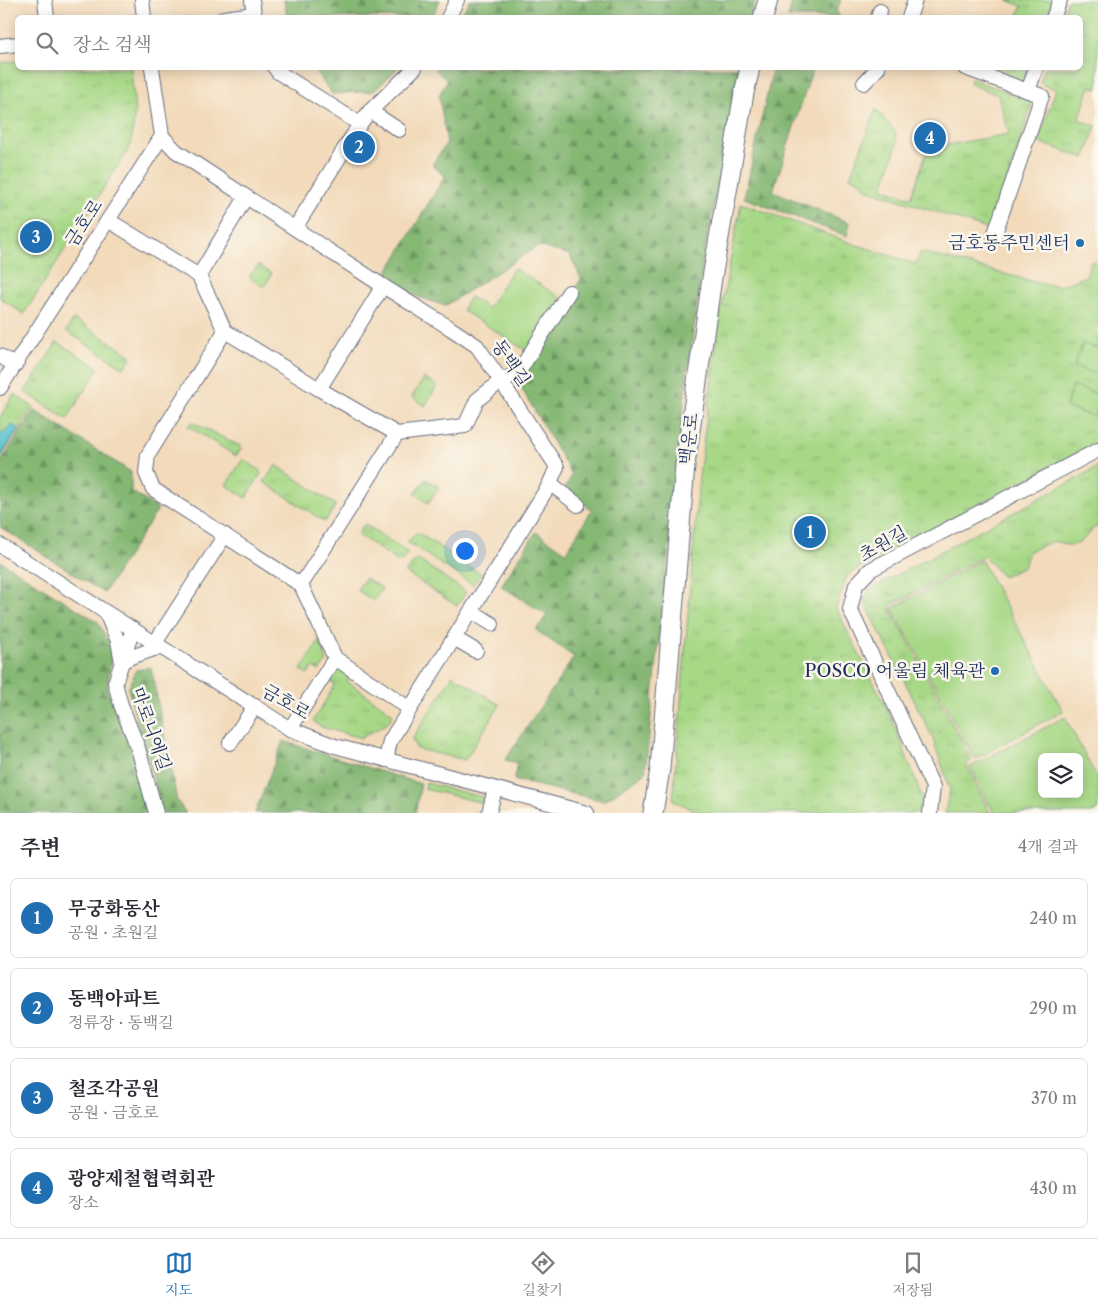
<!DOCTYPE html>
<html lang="ko">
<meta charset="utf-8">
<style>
body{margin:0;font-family:"Libre Caslon Text","Noto Serif KR",serif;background:#f2f2f3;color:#2b2b33}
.controls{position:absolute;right:15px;bottom:15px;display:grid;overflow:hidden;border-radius:8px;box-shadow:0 2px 12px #0003}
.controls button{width:45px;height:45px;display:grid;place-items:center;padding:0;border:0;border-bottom:1px solid #e1e1e2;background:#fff;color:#2b2b33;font:25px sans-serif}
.you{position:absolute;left:464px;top:550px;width:18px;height:18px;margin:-12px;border:4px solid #fff;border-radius:50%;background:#1a73e8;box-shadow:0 0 0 8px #1a73e833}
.badge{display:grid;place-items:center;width:32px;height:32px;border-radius:50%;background:#1f6fb2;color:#fff;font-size:16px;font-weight:700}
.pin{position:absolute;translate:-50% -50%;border:2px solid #fff;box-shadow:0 1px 5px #0006}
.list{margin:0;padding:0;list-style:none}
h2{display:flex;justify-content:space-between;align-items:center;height:65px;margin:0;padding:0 20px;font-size:21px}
h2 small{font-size:16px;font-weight:400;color:#7c7c81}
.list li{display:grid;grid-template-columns:32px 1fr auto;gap:15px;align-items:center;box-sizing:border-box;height:80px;margin:0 10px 10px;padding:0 10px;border:1px solid #e1e1e2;border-radius:8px}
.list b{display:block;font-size:19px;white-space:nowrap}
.list p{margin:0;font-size:16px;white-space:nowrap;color:#7c7c81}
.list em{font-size:16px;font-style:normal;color:#7c7c81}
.icon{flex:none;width:28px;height:28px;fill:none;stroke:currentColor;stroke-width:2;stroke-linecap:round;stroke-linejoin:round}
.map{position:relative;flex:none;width:1098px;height:813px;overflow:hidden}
.search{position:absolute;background:#fff;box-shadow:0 2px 12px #0003;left:15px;right:15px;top:15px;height:55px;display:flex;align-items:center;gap:12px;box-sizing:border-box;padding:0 18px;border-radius:8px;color:#7c7c81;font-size:19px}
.sheet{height:425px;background:#fff}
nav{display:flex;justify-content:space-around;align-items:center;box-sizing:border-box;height:70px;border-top:1px solid #e1e1e2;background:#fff;font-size:14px;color:#7c7c81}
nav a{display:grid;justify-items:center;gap:2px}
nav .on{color:#1f6fb2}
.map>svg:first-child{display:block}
.grass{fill:url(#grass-tufts);stroke:#618472}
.forest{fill:url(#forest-firs);stroke:#507468}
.garden{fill:#a7d886;stroke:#618472;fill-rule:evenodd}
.water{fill:#56c3cd;stroke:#387996}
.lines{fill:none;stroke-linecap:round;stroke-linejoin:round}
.minor-casing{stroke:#666b7e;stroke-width:16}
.major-casing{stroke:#666b7e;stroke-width:21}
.minor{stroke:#fff;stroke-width:14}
.major{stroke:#fff;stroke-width:19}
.poi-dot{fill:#1f6fb2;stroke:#fbf7ec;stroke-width:2}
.labels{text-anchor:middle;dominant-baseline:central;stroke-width:5;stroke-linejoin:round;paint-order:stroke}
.street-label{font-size:18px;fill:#1b2f5e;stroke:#fbf7ec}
.poi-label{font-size:18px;fill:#1b2f5e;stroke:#fbf7ec;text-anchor:end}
</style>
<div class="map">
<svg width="1098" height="813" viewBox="0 0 1098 813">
<defs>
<pattern id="grass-tufts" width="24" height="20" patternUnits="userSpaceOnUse" patternTransform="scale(1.25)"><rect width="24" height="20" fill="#a7d886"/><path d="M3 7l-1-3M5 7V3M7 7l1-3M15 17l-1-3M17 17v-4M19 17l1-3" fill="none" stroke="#8fba76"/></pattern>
<pattern id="forest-firs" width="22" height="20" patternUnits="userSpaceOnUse" patternTransform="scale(1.25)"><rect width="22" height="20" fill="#85b873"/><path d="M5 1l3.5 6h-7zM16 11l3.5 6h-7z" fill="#6c9662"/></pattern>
</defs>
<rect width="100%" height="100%" fill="#fbf7ec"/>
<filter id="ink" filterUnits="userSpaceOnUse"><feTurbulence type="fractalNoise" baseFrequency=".02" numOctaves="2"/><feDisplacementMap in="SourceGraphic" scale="10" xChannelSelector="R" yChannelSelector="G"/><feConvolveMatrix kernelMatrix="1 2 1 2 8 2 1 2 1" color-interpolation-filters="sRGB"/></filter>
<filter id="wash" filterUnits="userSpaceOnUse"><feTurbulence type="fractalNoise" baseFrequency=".0096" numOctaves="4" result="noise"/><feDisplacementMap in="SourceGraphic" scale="20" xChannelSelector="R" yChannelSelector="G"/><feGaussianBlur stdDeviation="1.12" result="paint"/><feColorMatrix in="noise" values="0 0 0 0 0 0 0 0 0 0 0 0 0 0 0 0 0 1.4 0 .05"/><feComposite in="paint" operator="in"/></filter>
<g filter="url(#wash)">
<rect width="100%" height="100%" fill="#f2daba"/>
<g class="grass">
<path d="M 1007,0 L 1054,0 L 1047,18 L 1017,17 L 1022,6 Z"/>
<path d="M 1068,0 L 1098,0 L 1098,89 L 1090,86 L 1079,120 L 1096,126 L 1085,158 L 1038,142 L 1056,89 L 1040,84 L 1045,68 L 1080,68 L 1080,18 L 1062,17 Z"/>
<path d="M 17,61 L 18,68 L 131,68 L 135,111 L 131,145 L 24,314 L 0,298 L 0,63 Z"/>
<path d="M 981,68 L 1030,68 L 1024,84 Z"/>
<path d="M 971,79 L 1033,101 L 990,230 L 866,189 L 862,182 L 850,177 L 876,109 L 896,133 L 897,144 L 883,188 L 911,198 L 926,154 L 935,147 L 1009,134 L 998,95 L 970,84 Z"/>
<path d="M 741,203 L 854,244 L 916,264 L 921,252 L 1039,283 L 1060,286 L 1086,276 L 1091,261 L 1098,264 L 1098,442 L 868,562 L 847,576 L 836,608 L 893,721 L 923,800 L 920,813 L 694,813 L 694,810 L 673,800 L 699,477 L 719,321 Z"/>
<path d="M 258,265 L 272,274 L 264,287 L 249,277 Z"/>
<path d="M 74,319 L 132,356 L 124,368 L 66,331 Z"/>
<path d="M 57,342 L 99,368 L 67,419 L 25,392 Z"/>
<path d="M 424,378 L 437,386 L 425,406 L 412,397 Z"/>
<path d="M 14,394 L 33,407 L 0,460 L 0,417 Z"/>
<path d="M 192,422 L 242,447 L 236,456 L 188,426 Z"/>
<path d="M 243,459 L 262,472 L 246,498 L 226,485 Z"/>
<path d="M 276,465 L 336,505 L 325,522 L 264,482 Z"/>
<path d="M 1098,467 L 1098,527 L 1095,527 L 1083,540 L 1071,546 L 1054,541 L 1029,551 L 1024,567 L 1003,577 L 984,556 L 889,606 L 972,760 L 966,764 L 990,813 L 945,813 L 950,789 L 932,736 L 864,601 L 869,590 Z"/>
<path d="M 426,479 L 439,487 L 428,503 L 415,494 Z"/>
<path d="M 365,524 L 408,553 L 400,563 L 357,534 Z"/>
<path d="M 417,532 L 481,574 L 473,585 L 407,542 Z"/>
<path d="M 417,559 L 466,592 L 457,606 L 405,572 Z"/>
<path d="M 365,578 L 382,588 L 374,601 L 357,590 Z"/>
<path d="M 319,640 L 327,661 L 319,671 L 313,667 L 308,674 L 301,670 Z"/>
<path d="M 338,662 L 353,673 L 347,681 L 393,714 L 388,723 L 361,738 L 321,727 L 313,721 L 335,685 L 327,679 Z"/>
<path d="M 453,675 L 500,705 L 465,760 L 417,749 L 412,739 Z"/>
<path d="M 426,783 L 483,797 L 483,803 L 425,789 Z"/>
</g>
<g class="forest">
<path d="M 284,0 L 440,0 L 432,17 L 287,18 Z"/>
<path d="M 470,0 L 755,0 L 751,17 L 460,17 Z"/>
<path d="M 793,0 L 841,0 L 836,11 L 840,17 L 788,17 Z"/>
<path d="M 313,68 L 398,68 L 374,91 L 332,94 Z"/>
<path d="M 434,68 L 740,68 L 705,249 L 687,375 L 645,773 L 604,801 L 514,780 L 517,763 L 505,760 L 574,657 L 536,630 L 547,615 L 501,586 L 536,532 L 566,552 L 592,510 L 565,489 L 572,475 L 519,384 L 581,279 L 570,255 L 538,246 L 445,306 L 408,293 L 385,276 L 445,176 L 432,165 L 447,143 L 439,95 L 447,81 Z"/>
<path d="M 773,68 L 813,68 L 773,191 L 850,223 L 847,236 L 744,198 Z"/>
<path d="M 34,410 L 131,472 L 131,491 L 158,509 L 104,593 L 0,527 L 0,464 Z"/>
<path d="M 0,561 L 98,622 L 112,649 L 107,690 L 127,734 L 149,813 L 0,813 Z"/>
<path d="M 151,667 L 177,801 L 186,813 L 163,813 L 128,689 L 136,670 Z"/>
<path d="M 283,741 L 421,784 L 415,813 L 255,813 Z"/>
</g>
<g class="garden">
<path d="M 514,268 L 561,298 L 527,351 L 462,310 L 470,297 L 488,308 Z"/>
<path d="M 1083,343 L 1098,349 L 1098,375 L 1074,366 Z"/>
<path d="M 1072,386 L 1098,394 L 1098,406 L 1095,417 L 1066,407 Z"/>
<path d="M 981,560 L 1063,711 L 975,759 L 892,608 Z"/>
<path d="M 1065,717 L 1098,780 L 1098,810 L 1092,813 L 994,813 L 970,767 ZM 1042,757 L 1079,757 L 1079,794 L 1042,794 Z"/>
</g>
<path class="water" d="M 12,425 L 19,429 L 0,457 L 0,435 Z"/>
</g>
<g filter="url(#ink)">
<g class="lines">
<g class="minor-casing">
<g id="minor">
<path d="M 45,0 L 47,18"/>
<path d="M 142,0 L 144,18"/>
<path d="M 252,0 L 254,14"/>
<path d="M 224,18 L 254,14 L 254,18"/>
<path d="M 448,18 L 457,0"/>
<path d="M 878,18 L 880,11"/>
<path d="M 909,18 L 915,0"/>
<path d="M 1053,18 L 1060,0"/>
<path d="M 0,46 L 18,44"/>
<path d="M 275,68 L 278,72 L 360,124"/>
<path d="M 965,68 L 1042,96 L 994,236"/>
<path d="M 864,83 L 878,68"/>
<path d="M 1028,91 L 1036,68"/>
<path d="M 370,111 L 399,130"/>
<path d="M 162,136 L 176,151 L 383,286 L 450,328 L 477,346 L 501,381 L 557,467 L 548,487 L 390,741 L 386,760"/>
<path d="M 246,197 L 199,276 L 225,331 L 319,389 L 397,434 L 465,426 L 477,400 L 501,381 L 518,373 L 569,292"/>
<path d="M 108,220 L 199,276"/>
<path d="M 295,228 L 360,124 L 370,111 L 415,68"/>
<path d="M 225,331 L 148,455 L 146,473 L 153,489 L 301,585"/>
<path d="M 0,356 L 15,365"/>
<path d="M 0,388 L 162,136 L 152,68"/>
<path d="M 319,389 L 383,286"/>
<path d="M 397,434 L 301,585 L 335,658 L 410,709"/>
<path d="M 550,483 L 578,505"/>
<path d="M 0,545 L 290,729 L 335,746 L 587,813"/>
<path d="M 471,611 L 492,624"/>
<path d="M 106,613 L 118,641 L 122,662 L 131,657 L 160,647"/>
<path d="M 133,629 L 115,683 L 121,705 L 138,748 L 156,813"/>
<path d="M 454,638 L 476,651"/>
<path d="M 155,643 L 225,535"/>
<path d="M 290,729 L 335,658"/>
<path d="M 230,743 L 255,706"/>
<path d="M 489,813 L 495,789"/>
<path d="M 930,813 L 933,787 L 850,609 L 856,585 L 870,570 L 1098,450"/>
</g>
</g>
<g class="major-casing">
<g id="major">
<path d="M 763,18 L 768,0"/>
<path d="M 653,813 L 660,769 L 685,465 L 712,278 L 744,93 L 750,68"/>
</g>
</g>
<use href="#minor" class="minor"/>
<use href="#major" class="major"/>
</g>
</g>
<g class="poi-dot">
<circle cx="1080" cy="243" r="5"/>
<circle cx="995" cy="671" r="5"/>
</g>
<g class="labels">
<g class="street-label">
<text transform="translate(84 223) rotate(-57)">금호로</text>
<text transform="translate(511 363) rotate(55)">동백길</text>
<text transform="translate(689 439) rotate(-83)">백운로</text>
<text transform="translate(883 544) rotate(-30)">초원길</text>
<text transform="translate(286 702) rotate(30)">금호로</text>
<text transform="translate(151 729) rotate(71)">마로니에길</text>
</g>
<g class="poi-label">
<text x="1070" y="243">금호동주민센터</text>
<text x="985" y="671">POSCO 어울림 체육관</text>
</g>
</g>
</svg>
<div class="controls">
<button><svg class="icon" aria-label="layers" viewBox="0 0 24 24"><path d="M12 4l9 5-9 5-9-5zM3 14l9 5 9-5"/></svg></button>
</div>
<div class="you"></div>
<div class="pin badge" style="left:810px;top:532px">1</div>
<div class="pin badge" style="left:359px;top:147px">2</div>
<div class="pin badge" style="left:36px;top:237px">3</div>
<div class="pin badge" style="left:930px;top:138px">4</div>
<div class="search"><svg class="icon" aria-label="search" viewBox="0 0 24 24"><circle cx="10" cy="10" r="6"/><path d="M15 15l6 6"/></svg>장소 검색</div>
</div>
<section class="sheet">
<h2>주변<small>4개 결과</small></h2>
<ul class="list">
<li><span class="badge">1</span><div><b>무궁화동산</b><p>공원 · 초원길</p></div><em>240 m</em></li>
<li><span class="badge">2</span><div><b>동백아파트</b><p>정류장 · 동백길</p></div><em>290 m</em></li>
<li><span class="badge">3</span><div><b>철조각공원</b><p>공원 · 금호로</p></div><em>370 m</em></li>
<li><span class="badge">4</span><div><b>광양제철협력회관</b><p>장소</p></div><em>430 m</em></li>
</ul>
</section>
<nav>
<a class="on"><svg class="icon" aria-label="map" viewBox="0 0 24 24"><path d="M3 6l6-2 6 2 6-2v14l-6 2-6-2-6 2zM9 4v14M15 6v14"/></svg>지도</a>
<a><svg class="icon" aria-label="directions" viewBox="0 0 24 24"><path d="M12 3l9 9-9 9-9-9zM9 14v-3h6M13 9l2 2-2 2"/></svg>길찾기</a>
<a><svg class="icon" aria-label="saved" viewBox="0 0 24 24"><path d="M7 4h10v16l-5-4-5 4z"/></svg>저장됨</a>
</nav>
